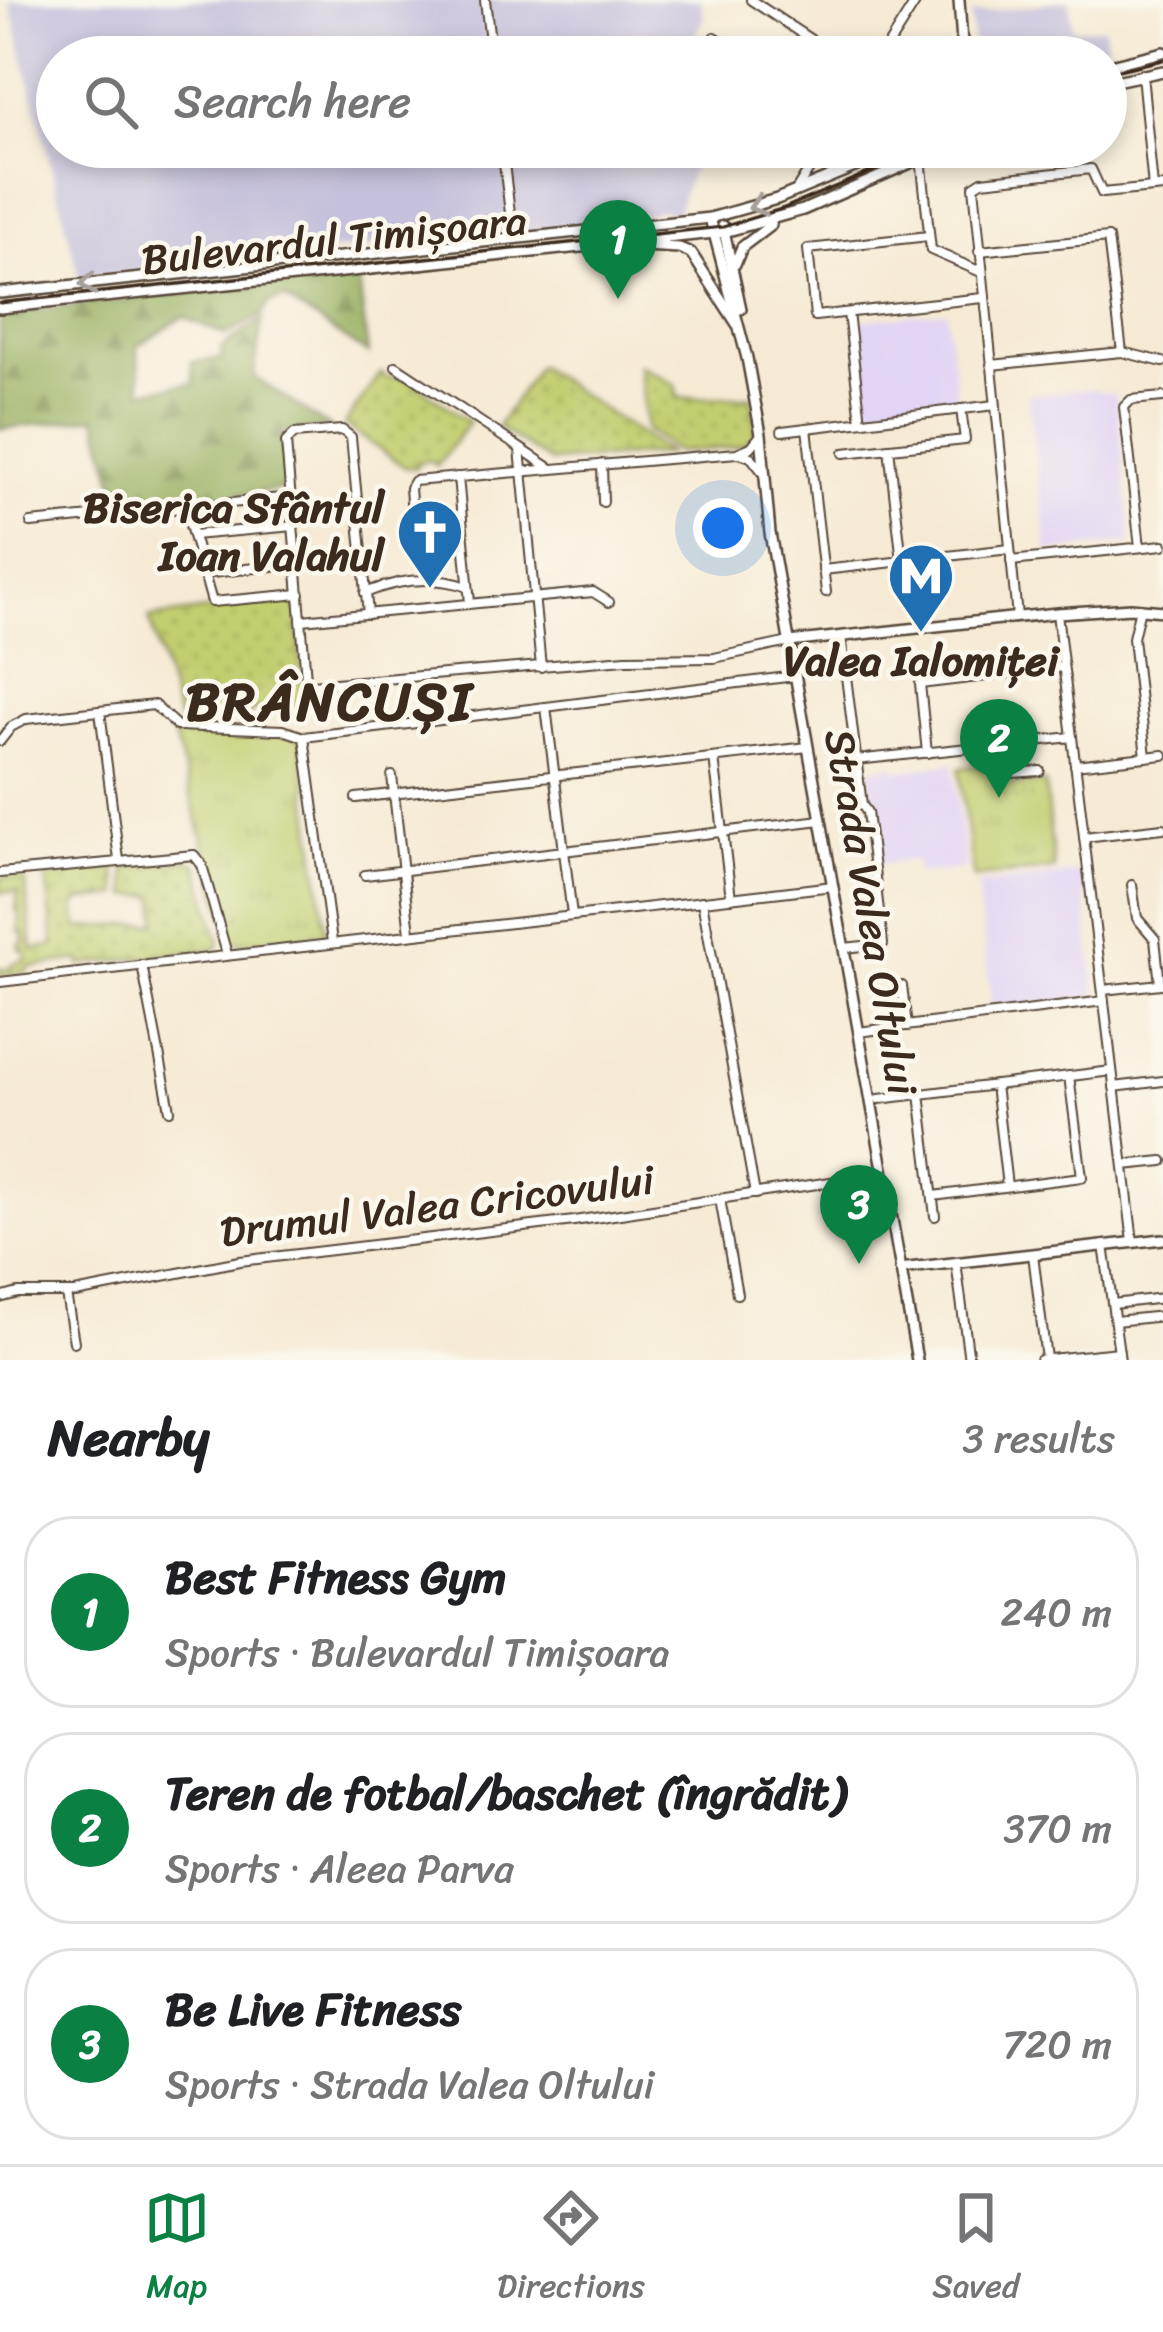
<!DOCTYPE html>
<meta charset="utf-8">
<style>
body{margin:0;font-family:Sriracha,sans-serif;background:#f6f6f6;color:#202124}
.you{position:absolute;left:723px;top:528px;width:42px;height:42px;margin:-30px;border:9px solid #fff;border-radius:50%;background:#1a73e8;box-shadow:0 0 0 18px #1a73e833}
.badge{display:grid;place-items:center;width:78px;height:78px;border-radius:50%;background:#0b8043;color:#fff;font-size:39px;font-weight:700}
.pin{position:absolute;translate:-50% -99px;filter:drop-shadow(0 3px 6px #0008)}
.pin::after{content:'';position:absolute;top:63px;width:42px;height:36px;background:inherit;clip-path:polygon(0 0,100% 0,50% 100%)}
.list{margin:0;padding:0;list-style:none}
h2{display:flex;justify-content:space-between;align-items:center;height:156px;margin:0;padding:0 48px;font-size:51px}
h2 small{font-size:39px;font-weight:400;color:#757577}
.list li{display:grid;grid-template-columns:78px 1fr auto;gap:36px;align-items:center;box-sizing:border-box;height:192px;margin:0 24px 24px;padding:0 24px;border:3px solid #e0e0e0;border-radius:48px}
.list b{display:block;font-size:45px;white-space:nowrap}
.list p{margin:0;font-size:39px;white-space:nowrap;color:#757577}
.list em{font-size:39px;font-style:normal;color:#757577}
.icon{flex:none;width:66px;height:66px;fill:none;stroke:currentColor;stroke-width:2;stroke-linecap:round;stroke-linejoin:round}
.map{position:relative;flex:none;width:1163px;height:1360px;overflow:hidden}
.search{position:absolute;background:#fff;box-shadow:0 6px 18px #0003;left:36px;right:36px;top:36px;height:132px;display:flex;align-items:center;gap:30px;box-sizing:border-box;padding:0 42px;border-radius:66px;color:#757577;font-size:45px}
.sheet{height:804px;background:#fff}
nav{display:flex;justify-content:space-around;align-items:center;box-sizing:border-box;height:168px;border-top:3px solid #e0e0e0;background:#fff;font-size:33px;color:#757577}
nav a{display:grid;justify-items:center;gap:6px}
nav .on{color:#0b8043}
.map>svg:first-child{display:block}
.built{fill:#e1d4f4}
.industrial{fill:#c5c0db}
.grass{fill:url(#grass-dots);stroke:#7e7c47;stroke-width:3}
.forest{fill:url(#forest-firs);stroke:#6a6e40;stroke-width:3}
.park{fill:url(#park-tufts);stroke:#7e7c47;stroke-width:3}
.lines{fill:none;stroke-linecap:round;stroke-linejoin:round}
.minor-casing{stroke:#574739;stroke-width:12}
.major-casing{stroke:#574739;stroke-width:14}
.minor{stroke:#fff;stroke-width:8}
.major{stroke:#fff;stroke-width:9}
.tram{stroke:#3b2a1e;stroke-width:3}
.oneway{stroke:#a79f9a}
.labels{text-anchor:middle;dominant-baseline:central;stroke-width:9;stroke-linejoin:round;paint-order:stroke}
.street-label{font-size:42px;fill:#3b2a1e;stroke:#fbf7ec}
.poi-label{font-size:42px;font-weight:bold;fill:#3b2a1e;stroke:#fbf7ec;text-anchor:end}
.district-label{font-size:54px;font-weight:bold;letter-spacing:3px;fill:#3b2a1e;stroke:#fbf7ec}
</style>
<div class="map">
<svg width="1163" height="1360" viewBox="0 0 1163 1360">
<defs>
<pattern id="grass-dots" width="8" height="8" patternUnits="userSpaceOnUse" patternTransform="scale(3)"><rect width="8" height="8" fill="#c2ce70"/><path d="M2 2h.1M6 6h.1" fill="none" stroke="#a8b161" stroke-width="1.8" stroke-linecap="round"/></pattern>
<pattern id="forest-firs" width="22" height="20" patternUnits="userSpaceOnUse" patternTransform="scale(3)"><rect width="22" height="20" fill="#99b162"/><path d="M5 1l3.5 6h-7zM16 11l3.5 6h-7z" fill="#7e9050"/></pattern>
<pattern id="park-tufts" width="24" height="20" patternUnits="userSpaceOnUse" patternTransform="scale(3)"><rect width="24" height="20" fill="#c2ce70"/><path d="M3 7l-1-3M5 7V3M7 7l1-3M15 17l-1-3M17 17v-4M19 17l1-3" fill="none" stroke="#a8b161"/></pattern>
</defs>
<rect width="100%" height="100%" fill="#fbf7ec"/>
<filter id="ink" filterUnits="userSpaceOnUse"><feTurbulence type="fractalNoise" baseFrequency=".00833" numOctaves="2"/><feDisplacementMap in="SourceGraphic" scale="24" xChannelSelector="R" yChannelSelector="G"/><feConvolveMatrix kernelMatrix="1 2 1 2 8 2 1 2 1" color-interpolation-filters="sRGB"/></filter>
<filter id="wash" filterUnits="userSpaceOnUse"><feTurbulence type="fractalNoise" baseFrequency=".004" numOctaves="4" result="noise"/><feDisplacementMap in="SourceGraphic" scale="48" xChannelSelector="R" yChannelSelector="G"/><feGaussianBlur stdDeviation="2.7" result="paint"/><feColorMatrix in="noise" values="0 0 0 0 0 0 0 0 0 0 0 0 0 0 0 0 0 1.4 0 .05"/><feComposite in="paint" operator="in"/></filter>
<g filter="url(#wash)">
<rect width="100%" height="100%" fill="#f6ead4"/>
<g class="built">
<path d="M 946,311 L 957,399 L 865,410 L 854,321 Z"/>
<path d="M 1092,389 L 1116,395 L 1132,542 L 1048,552 L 1028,395 Z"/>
<path d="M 953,763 L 966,869 L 920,874 L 913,860 L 881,864 L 869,769 L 895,765 L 896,771 Z"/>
<path d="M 1082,872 L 1096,997 L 993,1012 L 977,885 Z"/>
</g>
<g class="industrial">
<path d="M 9,0 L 701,0 L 704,18 L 694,36 L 697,57 L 57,57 L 57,147 L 700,147 L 675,216 L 663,210 L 618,221 L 79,277 Z"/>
<path d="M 1069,0 L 1073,29 L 1104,27 L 1107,55 L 974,57 L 971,14 Z"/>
</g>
<g class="grass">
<path d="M 639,365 L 676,385 L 677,398 L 751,397 C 752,407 759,427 754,437 C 747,451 693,450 677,452 L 646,430 Z"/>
<path d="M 538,366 L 668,453 L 550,462 L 497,427 Z"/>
<path d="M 381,373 L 388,378 L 405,376 L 469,422 L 437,466 L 429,460 L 419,462 L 415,468 L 405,467 L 344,425 Z"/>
<path d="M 296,598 L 305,711 L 249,710 L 249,716 L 179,722 L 149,618 Z"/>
<path d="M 188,860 L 198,864 L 220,943 L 218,949 L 81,965 L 80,960 L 28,967 L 27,972 L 0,975 L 0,968 L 10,969 L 11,965 L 26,959 L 25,950 L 20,950 L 20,944 L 24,942 L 23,932 L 19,932 L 20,912 L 16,912 L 18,892 L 0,892 L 0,878 L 24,875 L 33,949 L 54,945 L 46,876 L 115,868 L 119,896 L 78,901 L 75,908 L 78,928 L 157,923 L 156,896 L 128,896 L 125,867 Z"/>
</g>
<path class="forest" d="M 358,273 L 368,354 L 284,298 L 269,303 L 262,315 L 226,335 L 183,317 L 137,346 L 142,391 L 194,383 L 191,362 L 222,358 L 221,348 L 262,320 L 254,377 L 329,427 L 281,433 L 288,489 L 122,507 L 96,417 L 0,429 L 0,314 Z"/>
<g class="park">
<path d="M 293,735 L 301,739 L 326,933 L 232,944 L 174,736 Z"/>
<path d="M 999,762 L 1002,775 L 1013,785 L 1045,783 L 1054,869 L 973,878 L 959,768 Z"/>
</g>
</g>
<g filter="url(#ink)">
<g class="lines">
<g class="minor-casing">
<g id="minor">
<path d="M 485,0 L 492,57"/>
<path d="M 751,0 L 837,57"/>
<path d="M 715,37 L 746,57"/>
<path d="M 881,57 L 917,0"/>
<path d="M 1142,74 L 1153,188 L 1163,187"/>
<path d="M 502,147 L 513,238"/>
<path d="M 778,147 L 810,167"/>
<path d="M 921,158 L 931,250 L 981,272"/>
<path d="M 795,192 L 823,147"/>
<path d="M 929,236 L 808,249 L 815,316 L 983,298"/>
<path d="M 979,251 L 1108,238 L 1122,352"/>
<path d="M 848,313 L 861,421"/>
<path d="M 991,365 L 1122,352 L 1163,362"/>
<path d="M 396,366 L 550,468"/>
<path d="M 807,428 L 826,592"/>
<path d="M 782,431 L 995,405"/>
<path d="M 889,448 L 902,561"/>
<path d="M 520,449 L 541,667"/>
<path d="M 739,453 L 751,457 L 762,471"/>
<path d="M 844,453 L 965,440 L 961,409"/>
<path d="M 602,464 L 603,502"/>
<path d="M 458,477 L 470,603"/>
<path d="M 185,508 L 212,602 L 300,594"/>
<path d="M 412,514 L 410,488 L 414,481 L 737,453 L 751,447 L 760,436"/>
<circle cx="412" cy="521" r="7"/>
<path d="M 31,523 L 291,497"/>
<path d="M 193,535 L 294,526"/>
<path d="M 1140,547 L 1124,407 L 1131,400 L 1163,397"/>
<path d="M 1011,561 L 1163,545"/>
<path d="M 823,570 L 1010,549"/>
<path d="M 203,574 L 298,563"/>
<path d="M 365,593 C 399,579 433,575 468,587"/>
<path d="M 1140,608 L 1133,638 L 1146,757"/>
<path d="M 1057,613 L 1133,1242"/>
<path d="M 368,614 L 351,437 L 342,430 L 294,434 L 286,442 L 306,678 L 311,685 L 626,659 L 714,658 L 789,642"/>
<path d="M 1017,617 L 974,186 L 982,181 L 1091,169 L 1102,193 L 1153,188"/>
<path d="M 302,620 L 593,592 L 609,602"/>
<path d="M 841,636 L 862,805 L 867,812 L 883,944 L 844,948"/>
<path d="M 546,707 L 572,915"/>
<path d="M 100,711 L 119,860"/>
<path d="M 304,737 L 332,942"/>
<path d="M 0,741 L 11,727 L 26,719 L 154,705 L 177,726 L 283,730 L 304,737 L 795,676"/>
<path d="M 1004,745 L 1011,773 L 1040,771"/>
<path d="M 927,753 L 920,684 L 1063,667"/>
<path d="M 714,758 L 731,898"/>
<path d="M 856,760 L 1072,737"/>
<path d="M 1075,765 L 1163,755"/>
<path d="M 392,776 L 410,933"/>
<path d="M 356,798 L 808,747"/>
<path d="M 1084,837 L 1163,828"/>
<path d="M 0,873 L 194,855 L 202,865 L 227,954"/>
<path d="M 365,875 L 821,820"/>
<path d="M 1132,885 L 1137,918 L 1155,939 L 1160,984"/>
<path d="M 702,901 L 755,1194"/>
<path d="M 142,965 L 170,1110"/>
<path d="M 0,982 L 833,886"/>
<path d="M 902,986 L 907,1026"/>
<path d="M 1103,990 L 1161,984"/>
<path d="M 858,1032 L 1104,1001"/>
<path d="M 995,1085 L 1007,1186"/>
<path d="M 1114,1087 L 1163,1081"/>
<path d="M 920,1094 L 935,1216"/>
<path d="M 879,1099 L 1112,1071"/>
<path d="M 1124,1165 L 1163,1161"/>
<path d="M 933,1196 L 1082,1177 L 1069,1076"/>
<path d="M 720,1199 L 737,1294"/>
<path d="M 1104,1245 L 1120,1360"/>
<path d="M 1033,1254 L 1046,1359"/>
<path d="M 956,1262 L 969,1360"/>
<path d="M 66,1294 L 74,1342"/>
<path d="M 0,1298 L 18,1293 L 75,1293 L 240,1261 L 574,1221 L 883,1174"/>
<path d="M 1113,1304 L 1163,1298"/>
<path d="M 1115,1321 L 1163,1316"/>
<path d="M 1040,1360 L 1119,1352"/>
</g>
</g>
<g class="major-casing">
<g id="major">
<path d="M 959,0 L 963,57"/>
<path d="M 1106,66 L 1163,52"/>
<path d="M 1106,83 L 1163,71"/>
<path d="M 710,218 L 747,358 L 761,434 L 770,533 L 917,1360"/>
<path d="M 723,226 L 741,309"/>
<path d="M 643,246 L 679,248 L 691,253 L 737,324"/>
<path d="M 735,264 L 742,247 L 771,225"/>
<path d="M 0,293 L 710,218 L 777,199 L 903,147"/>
<path d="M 0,308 L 724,232 L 803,210 L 947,147"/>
<path d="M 789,642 L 1057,613 L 1131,608 L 1163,611"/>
<path d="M 900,1269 L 1163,1239"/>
</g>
</g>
<use href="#minor" class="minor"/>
<use href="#major" class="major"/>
<g class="tram">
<path d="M 1106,73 L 1163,60"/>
<path d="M 0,303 L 723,227 L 784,208 L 930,147"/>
</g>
</g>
<defs><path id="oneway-chevron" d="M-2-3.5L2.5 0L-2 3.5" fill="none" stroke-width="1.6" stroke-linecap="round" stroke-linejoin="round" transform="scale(3)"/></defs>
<g class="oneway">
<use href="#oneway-chevron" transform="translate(757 206) rotate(163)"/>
<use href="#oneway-chevron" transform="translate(88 284) rotate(174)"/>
</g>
</g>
<defs>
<g id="church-pin" transform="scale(3.45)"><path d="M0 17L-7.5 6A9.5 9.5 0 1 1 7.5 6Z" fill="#1f6fb2" stroke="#fbf7ec"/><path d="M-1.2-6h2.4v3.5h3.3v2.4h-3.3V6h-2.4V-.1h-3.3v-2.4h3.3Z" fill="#fff"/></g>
<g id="metro-pin" transform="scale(3.45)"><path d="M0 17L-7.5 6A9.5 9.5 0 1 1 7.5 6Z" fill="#1f6fb2" stroke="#fbf7ec"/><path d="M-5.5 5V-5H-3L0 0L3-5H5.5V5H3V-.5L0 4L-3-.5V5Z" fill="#fff"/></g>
</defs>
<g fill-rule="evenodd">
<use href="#church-pin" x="430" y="532"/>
<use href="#metro-pin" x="921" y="576"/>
</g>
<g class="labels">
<g class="street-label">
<text transform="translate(334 240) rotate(-6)">Bulevardul Timișoara</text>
<text transform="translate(871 912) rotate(80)">Strada Valea Oltului</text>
<text transform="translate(437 1206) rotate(-7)">Drumul Valea Cricovului</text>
</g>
<g class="poi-label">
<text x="384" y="508">Biserica Sfântul<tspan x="384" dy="48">Ioan Valahul</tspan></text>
<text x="921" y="661" text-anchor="middle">Valea Ialomiței</text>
</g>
<g class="district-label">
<text x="330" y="702">BRÂNCUȘI</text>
</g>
</g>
</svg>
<div class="you"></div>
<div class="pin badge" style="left:618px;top:299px">1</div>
<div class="pin badge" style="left:999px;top:798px">2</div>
<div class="pin badge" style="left:859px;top:1264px">3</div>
<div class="search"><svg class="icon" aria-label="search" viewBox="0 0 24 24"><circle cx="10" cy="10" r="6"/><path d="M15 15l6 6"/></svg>Search here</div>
</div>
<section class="sheet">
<h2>Nearby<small>3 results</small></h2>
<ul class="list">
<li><span class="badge">1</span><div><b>Best Fitness Gym</b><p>Sports · Bulevardul Timișoara</p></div><em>240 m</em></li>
<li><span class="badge">2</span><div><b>Teren de fotbal/baschet (îngrădit)</b><p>Sports · Aleea Parva</p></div><em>370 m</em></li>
<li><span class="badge">3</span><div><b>Be Live Fitness</b><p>Sports · Strada Valea Oltului</p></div><em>720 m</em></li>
</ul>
</section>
<nav>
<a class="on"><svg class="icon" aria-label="map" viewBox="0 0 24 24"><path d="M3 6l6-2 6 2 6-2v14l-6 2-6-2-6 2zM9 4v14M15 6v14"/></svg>Map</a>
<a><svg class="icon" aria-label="directions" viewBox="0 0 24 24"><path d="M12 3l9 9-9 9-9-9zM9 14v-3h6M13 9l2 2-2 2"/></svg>Directions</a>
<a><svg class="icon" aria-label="saved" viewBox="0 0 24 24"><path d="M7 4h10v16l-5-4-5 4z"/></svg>Saved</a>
</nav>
